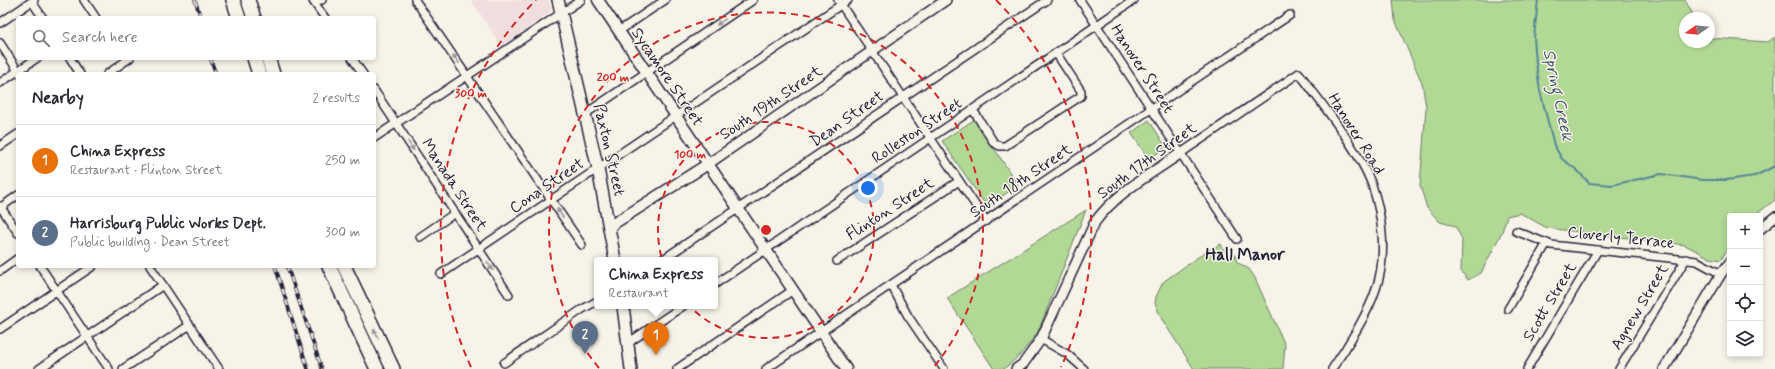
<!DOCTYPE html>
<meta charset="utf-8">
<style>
body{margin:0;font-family:Mynerve,sans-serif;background:#f2f2f3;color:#2b2b33}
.controls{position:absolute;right:12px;bottom:12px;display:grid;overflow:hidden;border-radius:4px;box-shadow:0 2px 6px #0003}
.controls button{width:36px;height:36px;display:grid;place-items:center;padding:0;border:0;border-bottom:1px solid #e1e1e2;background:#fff;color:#2b2b33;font:20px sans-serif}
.compass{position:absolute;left:1679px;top:12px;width:36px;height:36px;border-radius:50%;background:#fff;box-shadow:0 2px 6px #0003;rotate:256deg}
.you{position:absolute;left:868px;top:188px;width:14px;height:14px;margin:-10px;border:3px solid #fff;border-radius:50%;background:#1a73e8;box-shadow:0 0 0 6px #1a73e833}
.badge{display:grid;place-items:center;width:26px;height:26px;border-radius:50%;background:#1f6fb2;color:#fff;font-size:13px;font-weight:700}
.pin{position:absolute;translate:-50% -33px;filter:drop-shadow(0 1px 2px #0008)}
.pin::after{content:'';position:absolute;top:21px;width:14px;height:12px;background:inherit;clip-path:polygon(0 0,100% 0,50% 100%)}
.popup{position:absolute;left:594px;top:257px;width:124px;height:52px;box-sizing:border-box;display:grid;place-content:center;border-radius:4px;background:#fff;filter:drop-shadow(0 1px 3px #0005);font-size:13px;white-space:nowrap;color:#7c7c81}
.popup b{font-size:15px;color:#2b2b33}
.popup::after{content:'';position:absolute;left:50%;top:100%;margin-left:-8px;border:8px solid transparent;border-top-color:#fff}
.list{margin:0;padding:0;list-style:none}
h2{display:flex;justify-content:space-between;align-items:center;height:52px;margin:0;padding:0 16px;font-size:17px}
h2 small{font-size:13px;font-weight:400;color:#7c7c81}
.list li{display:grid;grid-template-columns:26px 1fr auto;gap:12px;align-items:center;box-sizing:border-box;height:72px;padding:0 16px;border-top:1px solid #e1e1e2}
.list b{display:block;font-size:15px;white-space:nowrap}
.list p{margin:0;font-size:13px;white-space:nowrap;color:#7c7c81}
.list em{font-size:13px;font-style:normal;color:#7c7c81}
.icon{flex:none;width:22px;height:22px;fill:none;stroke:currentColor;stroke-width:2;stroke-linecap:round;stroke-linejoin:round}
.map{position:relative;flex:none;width:1775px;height:369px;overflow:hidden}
.search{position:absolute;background:#fff;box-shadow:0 2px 6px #0003;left:16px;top:16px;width:360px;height:44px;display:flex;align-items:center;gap:10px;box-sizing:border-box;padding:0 14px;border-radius:4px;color:#7c7c81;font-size:15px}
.panel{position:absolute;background:#fff;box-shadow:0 2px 6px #0003;left:16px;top:72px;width:360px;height:196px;border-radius:4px}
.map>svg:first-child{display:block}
.built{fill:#f1dede}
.green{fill:#b1d894;stroke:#6a7d68}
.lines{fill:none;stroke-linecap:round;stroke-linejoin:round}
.stream{stroke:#578796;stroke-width:2}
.minor-casing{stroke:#22223b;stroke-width:10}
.tertiary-casing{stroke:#22223b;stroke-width:12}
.secondary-casing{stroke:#22223b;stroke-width:13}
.primary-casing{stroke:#22223b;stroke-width:14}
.motorway-casing{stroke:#22223b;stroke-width:16}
.minor{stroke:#f7f3e8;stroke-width:7}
.tertiary{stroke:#f7f3e8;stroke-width:9}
.secondary{stroke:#f7f3e8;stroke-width:10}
.primary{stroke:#f7f3e8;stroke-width:11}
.motorway{stroke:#f7f3e8;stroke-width:13}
.rail-casing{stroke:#22223b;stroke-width:3.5}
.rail{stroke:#f7f3e8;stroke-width:2;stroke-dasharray:6;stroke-linecap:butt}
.oneway{fill:#97959a}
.ring{fill:none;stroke:#d62828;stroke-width:2;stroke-dasharray:7 5}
.labels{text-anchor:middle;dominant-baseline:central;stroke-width:3;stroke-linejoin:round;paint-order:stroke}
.street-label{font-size:16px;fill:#22223b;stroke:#f7f3e8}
.water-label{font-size:17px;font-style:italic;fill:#3c5468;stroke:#f7f3e8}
.neighbourhood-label{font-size:17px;font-weight:bold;fill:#22223b;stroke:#f7f3e8}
.centre{fill:#d62828;stroke:#f7f3e8;stroke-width:2}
.ring-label{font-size:12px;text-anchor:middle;font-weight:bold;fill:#d62828;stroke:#f7f3e8;stroke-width:3;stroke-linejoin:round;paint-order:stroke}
</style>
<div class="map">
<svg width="1775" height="369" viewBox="0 0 1775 369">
<rect width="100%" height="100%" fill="#f7f3e8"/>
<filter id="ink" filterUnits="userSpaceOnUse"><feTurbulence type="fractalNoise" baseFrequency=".025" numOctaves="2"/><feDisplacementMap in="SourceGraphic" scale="8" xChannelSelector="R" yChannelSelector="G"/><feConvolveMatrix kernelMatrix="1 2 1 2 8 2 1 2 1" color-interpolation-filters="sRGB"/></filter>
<g filter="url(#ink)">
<path class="built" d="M 471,0 L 549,0 L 551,11 L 502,47 Z"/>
<g class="green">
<path d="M 1393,0 L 1685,0 L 1695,18 L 1685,18 L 1685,42 L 1709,42 L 1709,38 L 1768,42 L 1775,37 L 1775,200 L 1754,216 L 1730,216 L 1730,244 L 1721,260 L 1710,258 L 1685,245 L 1547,228 L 1520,213 L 1507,216 L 1502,232 L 1481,273 L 1468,280 L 1461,271 L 1462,239 L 1455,226 L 1440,222 L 1427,208 L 1420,186 L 1426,107 L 1422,83 L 1395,20 Z"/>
<path d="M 975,119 L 1018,185 L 987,207 L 942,141 Z"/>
<path d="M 1149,120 L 1166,147 L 1149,159 L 1131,133 Z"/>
<path d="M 1086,210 L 1038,332 L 1020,355 L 1004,369 L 994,369 L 947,298 Z"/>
<path d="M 1221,244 C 1224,252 1227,256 1235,255 L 1237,262 L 1249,269 L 1254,276 L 1285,345 L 1283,369 L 1194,369 L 1161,318 L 1155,303 L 1156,297 L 1163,282 L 1198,257 Z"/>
</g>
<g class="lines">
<path class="stream" d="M 1538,0 L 1534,37 L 1536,63 L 1540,91 L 1554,145 L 1562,159 L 1577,170 L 1589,183 L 1612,185 L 1661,174 L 1703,180 L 1726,180 L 1755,176 L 1775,166"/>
<g class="minor-casing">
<g id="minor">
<path d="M 84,0 L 96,18"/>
<path d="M 322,0 L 313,1 L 325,18"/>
<path d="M 415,0 L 582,245"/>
<path d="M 838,0 L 986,221"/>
<path d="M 1080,0 L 1237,239"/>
<path d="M 32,2 L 43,18"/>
<path d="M 0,23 L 34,0"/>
<path d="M 619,31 L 665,0"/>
<path d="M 0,43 L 20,74"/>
<path d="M 70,58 L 80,74"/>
<path d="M 352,58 L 363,74"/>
<path d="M 107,74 L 130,58"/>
<path d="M 0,83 L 37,58"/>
<path d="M 374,90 L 509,295"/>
<path d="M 973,110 L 994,143 L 1000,146 L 1005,146 L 1081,96 L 1081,91 L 1056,53"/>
<path d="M 585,114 L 753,0"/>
<path d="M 374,138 L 581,0"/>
<path d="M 0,146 L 18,134"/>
<path d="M 1181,153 L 1299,73 C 1322,104 1359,150 1372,185 C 1383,217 1387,257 1376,289 C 1369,312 1346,349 1332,369"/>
<path d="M 0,206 L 18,233"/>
<path d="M 0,208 L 18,195"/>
<path d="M 1516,231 L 1551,245 L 1697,261 L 1721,274"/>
<path d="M 420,237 L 455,213"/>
<path d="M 662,260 L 1047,0"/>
<path d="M 837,261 L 959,181"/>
<path d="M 40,266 L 109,369"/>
<path d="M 150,266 L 219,369"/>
<path d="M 0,271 L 18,258"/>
<path d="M 441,274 L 848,0"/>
<path d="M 715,284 L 1134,0"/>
<path d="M 891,285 L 908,316 L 944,369"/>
<path d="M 1508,309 L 1547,243"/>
<path d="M 0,329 L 93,266"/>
<path d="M 1041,339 L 1067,354 L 1084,369"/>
<path d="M 628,343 L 683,306"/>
<path d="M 504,363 L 581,310 L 597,301"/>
<path d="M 39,369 L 163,285"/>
<path d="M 123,369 L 190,325"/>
<path d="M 677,369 L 793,290"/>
<path d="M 766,369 L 1290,15"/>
<path d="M 1527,369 L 1598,250"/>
<path d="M 1619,369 L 1686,259"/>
</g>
</g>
<g class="tertiary-casing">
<g id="tertiary">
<path d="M 708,164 L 946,0"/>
<path d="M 1760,229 L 1775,217"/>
<path d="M 1016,369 L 1023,364 L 1041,339 L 1095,222 C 1117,192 1151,174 1181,153"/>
<path d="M 1664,369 L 1721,274 L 1730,262"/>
</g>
</g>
<g class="secondary-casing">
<g id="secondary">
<path d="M 598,0 L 846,369"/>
<path d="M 610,226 L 708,164"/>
</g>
</g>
<g class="primary-casing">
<g id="primary">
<path d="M 558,0 L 598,169 L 615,260"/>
<path d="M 623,306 L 631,369"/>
</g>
</g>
<g class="motorway-casing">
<g id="motorway">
<path d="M 233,0 L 239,18"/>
<path d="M 248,0 L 254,18"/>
<path d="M 254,58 L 259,74"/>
<path d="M 268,58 L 273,74"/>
<path d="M 329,266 L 377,369"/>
<path d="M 344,266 L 393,369"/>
</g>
</g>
<use href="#minor" class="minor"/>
<use href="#tertiary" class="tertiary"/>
<use href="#secondary" class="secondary"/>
<use href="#primary" class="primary"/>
<use href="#motorway" class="motorway"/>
<g class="rail-casing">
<g id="rail">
<path d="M 195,0 L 201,18"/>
<path d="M 210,58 L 216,74"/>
<path d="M 275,266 L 308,369"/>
<path d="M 287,266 L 322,369"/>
</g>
</g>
<use href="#rail" class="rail"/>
</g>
<defs><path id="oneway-solid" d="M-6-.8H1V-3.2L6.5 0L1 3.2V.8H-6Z"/></defs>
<g class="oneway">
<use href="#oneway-solid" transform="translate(721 22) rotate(146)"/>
<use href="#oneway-solid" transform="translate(456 59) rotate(-125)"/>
<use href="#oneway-solid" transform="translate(411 146) rotate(57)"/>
<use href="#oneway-solid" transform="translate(560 213) rotate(-124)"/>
<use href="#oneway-solid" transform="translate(490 266) rotate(56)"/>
<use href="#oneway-solid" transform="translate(376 334) rotate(-116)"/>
</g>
</g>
<g class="ring">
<circle cx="766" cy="230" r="108"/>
<path d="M599 368A217 217 0 1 1 933 368"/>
<path d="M471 367A325 325 0 0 1 536 0M996 0A325 325 0 0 1 1061 367"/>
</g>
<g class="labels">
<g class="street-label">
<text transform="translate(1142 69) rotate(57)">Hanover Street</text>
<text transform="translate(667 77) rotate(56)">Sycamore Street</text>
<text transform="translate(771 103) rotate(-34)">South 19th Street</text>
<text transform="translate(847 119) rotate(-35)">Dean Street</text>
<text transform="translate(917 131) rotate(-34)">Rolleston Street</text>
<text transform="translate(1356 134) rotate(58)">Hanover Road</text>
<text transform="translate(609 150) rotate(77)">Paxton Street</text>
<text transform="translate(1147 161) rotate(-36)">South 17th Street</text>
<text transform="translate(1021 181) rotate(-34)">South 18th Street</text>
<text transform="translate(454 185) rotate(57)">Manada Street</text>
<text transform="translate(547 186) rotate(-34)">Cona Street</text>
<text transform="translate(890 209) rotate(-33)">Flinton Street</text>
<text transform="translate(1621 238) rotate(6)">Cloverly Terrace</text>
<text transform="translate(1550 302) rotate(-59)">Scott Street</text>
<text transform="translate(1640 307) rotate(-59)">Agnew Street</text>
</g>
<g class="water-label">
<text transform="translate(1558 95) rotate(78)">Spring Creek</text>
</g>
<g class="neighbourhood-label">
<text x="1245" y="255">Hall Manor</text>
</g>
</g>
<circle cx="766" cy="230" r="6" class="centre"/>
<g class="ring-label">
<text x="613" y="81">200 m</text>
<text x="471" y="97">300 m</text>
<text x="690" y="158">100 m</text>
</g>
</svg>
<div class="controls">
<button>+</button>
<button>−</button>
<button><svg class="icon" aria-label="locate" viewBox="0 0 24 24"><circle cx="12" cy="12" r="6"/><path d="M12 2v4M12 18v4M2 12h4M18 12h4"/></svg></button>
<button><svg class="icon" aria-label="layers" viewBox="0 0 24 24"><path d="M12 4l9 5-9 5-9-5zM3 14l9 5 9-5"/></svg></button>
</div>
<svg class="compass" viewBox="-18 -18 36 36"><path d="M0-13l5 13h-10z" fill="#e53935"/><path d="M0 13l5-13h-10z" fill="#7c7c81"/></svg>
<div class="you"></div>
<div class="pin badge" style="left:656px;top:355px;background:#e8710a">1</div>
<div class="popup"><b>China Express</b>Restaurant</div>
<div class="pin badge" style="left:585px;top:354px;background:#5c6f8a">2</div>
<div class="search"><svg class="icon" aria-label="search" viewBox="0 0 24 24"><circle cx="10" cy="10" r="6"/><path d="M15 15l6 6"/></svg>Search here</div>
<section class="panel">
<h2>Nearby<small>2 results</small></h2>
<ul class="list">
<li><span class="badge" style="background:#e8710a">1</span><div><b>China Express</b><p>Restaurant · Flinton Street</p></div><em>250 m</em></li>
<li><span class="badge" style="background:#5c6f8a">2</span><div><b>Harrisburg Public Works Dept.</b><p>Public building · Dean Street</p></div><em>300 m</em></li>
</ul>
</section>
</div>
